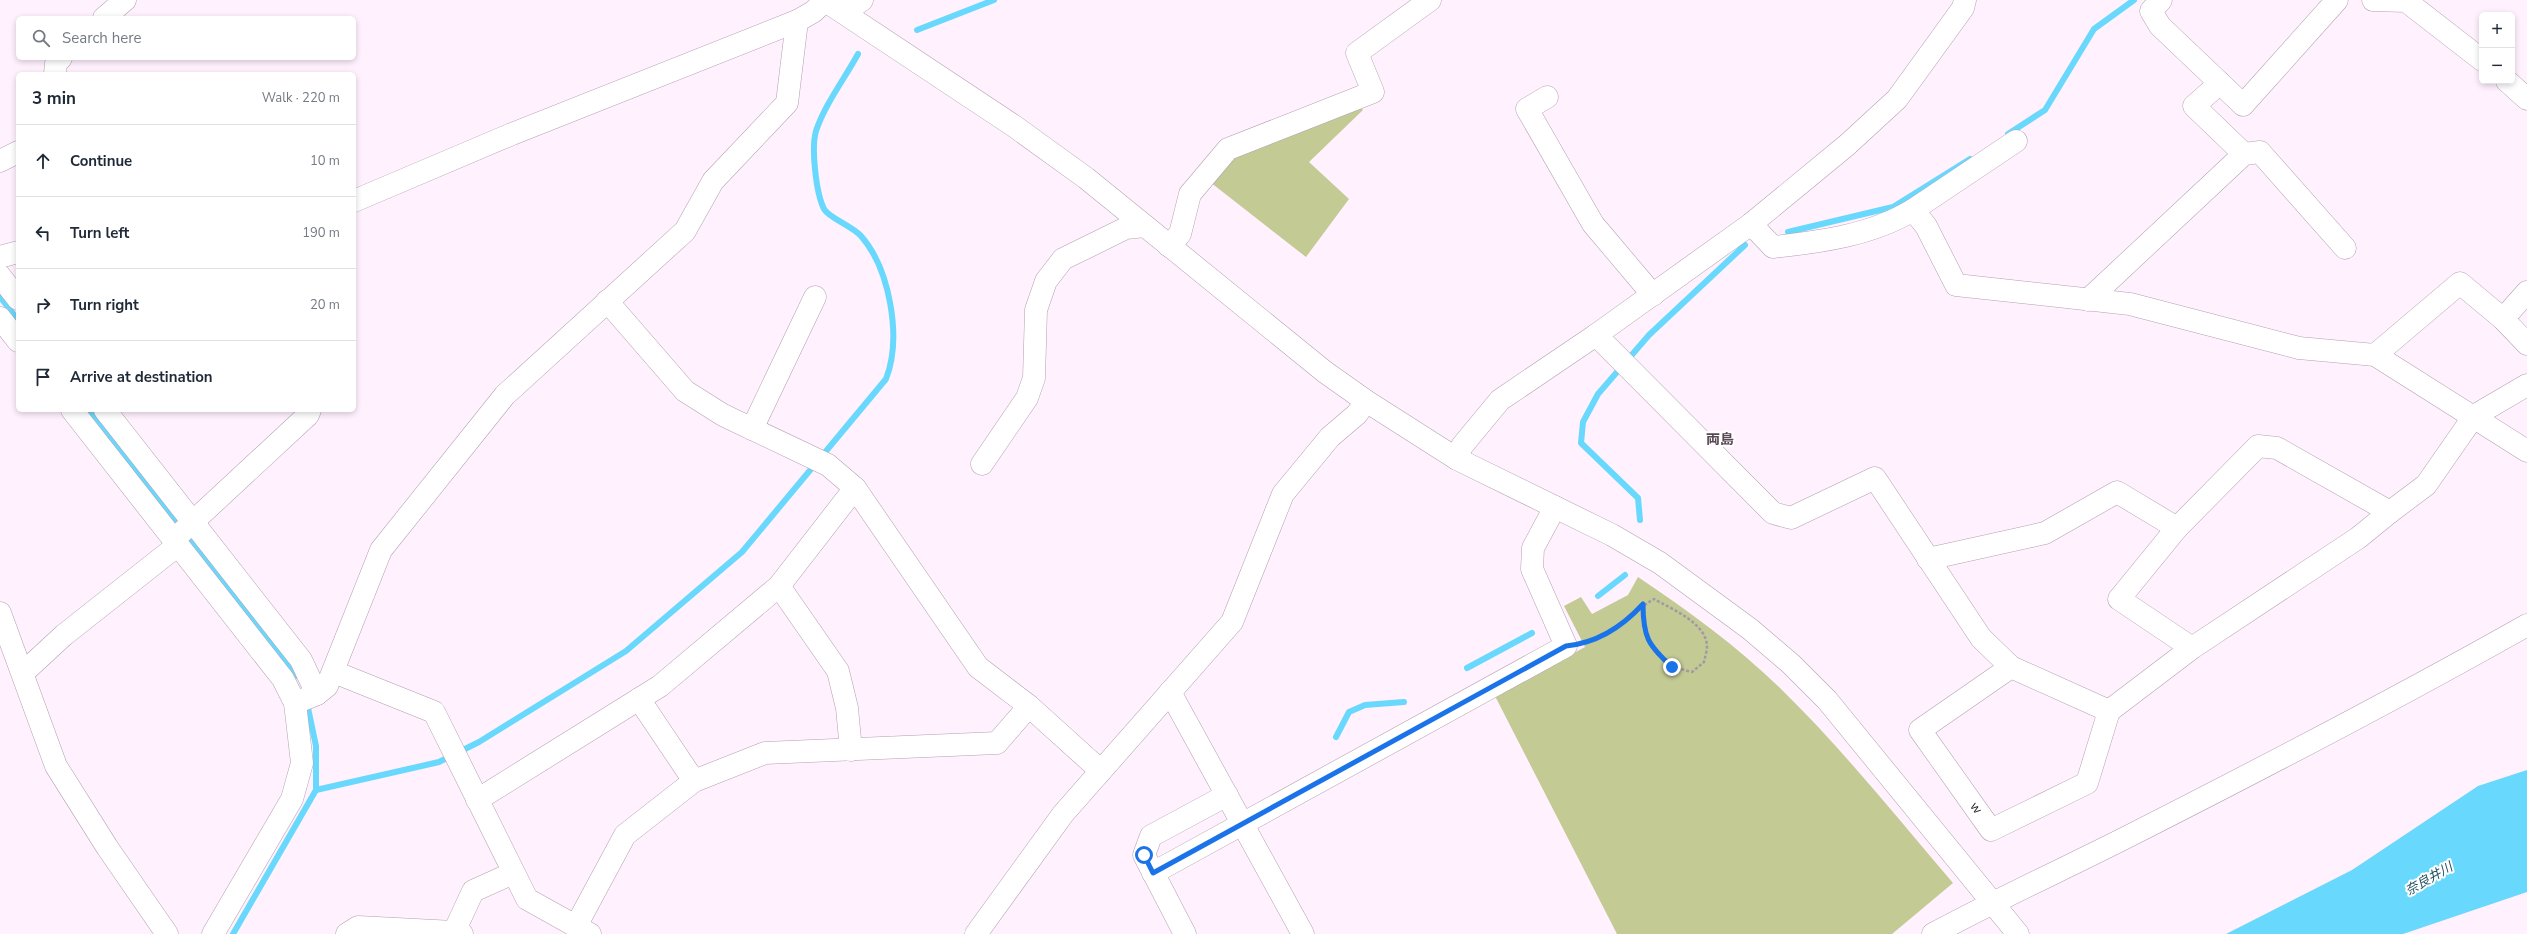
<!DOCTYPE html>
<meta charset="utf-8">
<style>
body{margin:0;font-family:"Nunito Sans","Noto Sans JP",sans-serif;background:#f2f2f3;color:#1f2937}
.controls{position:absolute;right:12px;top:12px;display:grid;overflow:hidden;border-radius:6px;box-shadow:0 2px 6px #0003}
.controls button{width:36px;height:36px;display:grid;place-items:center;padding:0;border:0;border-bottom:1px solid #e0e1e3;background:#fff;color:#1f2937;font:20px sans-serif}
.stop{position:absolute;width:12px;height:12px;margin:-9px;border:3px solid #1a73e8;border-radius:50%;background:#fff}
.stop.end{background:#1a73e8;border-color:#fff;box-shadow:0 1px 4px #0008}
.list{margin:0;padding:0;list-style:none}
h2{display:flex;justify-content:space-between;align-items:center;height:52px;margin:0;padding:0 16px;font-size:17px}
h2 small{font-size:13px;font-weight:400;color:#747a83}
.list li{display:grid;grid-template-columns:26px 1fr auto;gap:12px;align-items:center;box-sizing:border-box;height:72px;padding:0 16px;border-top:1px solid #e0e1e3}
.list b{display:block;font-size:15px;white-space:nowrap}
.list em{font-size:13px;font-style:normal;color:#747a83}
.icon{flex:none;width:22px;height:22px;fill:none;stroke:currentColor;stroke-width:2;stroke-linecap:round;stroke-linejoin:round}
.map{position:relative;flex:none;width:2527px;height:934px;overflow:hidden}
.search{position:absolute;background:#fff;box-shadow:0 2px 6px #0003;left:16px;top:16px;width:340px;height:44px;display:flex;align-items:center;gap:10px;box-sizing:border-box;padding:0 14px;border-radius:6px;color:#747a83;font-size:15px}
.panel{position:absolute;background:#fff;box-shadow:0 2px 6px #0003;left:16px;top:72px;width:340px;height:340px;border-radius:6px}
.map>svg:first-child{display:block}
.green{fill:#c3ca94}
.water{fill:#68d8fd}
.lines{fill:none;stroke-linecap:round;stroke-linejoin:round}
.stream{stroke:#68d8fd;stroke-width:6}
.minor-casing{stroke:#b2a1b1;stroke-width:23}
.path{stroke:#a499a3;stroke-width:2.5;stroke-dasharray:3 2;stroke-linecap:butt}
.minor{stroke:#fff;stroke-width:22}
.route{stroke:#1a73e8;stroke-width:5}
.labels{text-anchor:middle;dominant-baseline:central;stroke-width:4;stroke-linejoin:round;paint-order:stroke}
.street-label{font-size:12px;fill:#201a20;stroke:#fff}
.water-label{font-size:13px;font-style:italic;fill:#225262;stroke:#fff}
.quarter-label{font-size:14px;font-weight:bold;fill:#574856;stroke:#fff}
</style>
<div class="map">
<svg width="2527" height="934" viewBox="0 0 2527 934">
<rect width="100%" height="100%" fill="#fff1fe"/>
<g class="green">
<path d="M 1359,106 L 1363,110 L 1309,162 L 1349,199 L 1306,257 L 1210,182 L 1235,154 Z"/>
<path d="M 1638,577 C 1690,612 1740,648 1785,693 C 1845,752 1898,819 1953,883 L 1892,934 L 1617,934 L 1495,696 L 1585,647 L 1564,606 L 1581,597 L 1592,614 L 1628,595 Z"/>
</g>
<path class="water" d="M 2527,770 L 2527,892 L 2403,934 L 2226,934 L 2352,870 L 2478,786 Z"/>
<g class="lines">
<g class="stream">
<path d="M 917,30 L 994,0"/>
<path d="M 2008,134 L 2045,110 L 2094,29 L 2134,0"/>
<path d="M 1788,232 L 1893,207 L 1970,159"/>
<path d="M 0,297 L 18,320"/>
<path d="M 89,410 L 297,676"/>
<path d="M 1640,520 L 1638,498 L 1581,443 L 1583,422 L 1598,394 L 1649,335 L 1745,245"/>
<path d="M 1598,596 L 1625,575"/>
<path d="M 1467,668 L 1532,633"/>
<path d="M 1336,737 L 1349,712 L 1365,705 L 1404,702"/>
<path d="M 316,790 L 439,762 L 479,742 L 626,651 L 742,552 L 886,379 C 902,338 890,269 861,236 C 852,226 829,218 824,209 C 816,193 811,148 816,131 C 825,104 845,78 858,54"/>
<path d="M 233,934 L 316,790 L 316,746 L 307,703"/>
</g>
<g class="minor-casing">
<g id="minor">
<path d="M 824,0 L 1014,126 L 1086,178 L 1325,372 L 1366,401 L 1457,459 L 1612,535 L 1660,563 L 1750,629 L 1791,664 L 1827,700 L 2018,934"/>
<path d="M 2161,0 L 2151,11 L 2160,26 L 2220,83 L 2194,106 L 2244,154"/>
<path d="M 2373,0 L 2406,1 L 2482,60"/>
<path d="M 844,13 L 862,0"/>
<path d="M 104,18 L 125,0"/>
<path d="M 55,74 L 56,63 L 61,58"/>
<path d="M 2507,81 L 2527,99"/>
<path d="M 2220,83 L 2243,105 L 2337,0"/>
<path d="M 1547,97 L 1527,109 L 1593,224 L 1653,295"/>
<path d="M 0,161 L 18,152"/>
<path d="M 354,201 L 512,134 L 797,21 L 813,12 L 825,1"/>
<path d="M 1913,210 L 2016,141"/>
<path d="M 1751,224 L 1773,247 C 1820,242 1872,235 1913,210 L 1926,226 L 1956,285 L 2130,304 L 2299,348 L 2375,355 L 2527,451"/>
<path d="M 1169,246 L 1180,234 L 1190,194 L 1228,149 L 1373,92 L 1357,53 L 1430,0"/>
<path d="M 0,257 L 18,252"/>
<path d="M 0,276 L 18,299"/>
<path d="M 2088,300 L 2244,154 L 2260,152 L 2345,248"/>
<path d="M 607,301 L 685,391 L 723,415 L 828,465 L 855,488 L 978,667 L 1029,706 L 1101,771"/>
<path d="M 0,318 L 18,341"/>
<path d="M 2503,319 L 2527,344"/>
<path d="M 1596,335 L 1773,513 L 1791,518 L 1875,478 L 1981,638 L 2011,667 L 2109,711"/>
<path d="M 2375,355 L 2460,283 L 2503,319 L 2527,292"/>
<path d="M 72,410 L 283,679 L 295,703 L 302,763 L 292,799 L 213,934"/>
<path d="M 105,410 L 301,660 L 317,694"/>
<path d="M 752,429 L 815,297"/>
<path d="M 1457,459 L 1462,446 L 1500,400 L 1596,335 L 1751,224 L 1847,145 L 1897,99 L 1963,8 L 1965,0"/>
<path d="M 982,464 L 1027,398 L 1034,378 L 1036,310 L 1046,281 L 1063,259 L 1126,228 L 1145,226"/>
<path d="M 2390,512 L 2426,485 L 2474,416 L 2527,385"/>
<path d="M 182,532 L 308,415 L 310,410"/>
<path d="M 1928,559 L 2045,533 L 2117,492 L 2177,528"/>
<path d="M 779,586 L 838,671 L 847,708 L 851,750"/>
<path d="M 0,613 L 56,766 L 107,847 L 167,934"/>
<path d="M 2011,667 L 1920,730 L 1991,830 L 2087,783 L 2109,711"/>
<path d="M 24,672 L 64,635 L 178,545"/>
<path d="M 334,672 L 434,712 L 527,899 L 590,934"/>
<path d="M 1170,692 L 1303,934"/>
<path d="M 639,699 L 694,781"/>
<path d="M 295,703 L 317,694 L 327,686 L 381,550 L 505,395 L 685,231 L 713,181 L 787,103 L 797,21"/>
<path d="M 2109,711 L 2192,648 L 2358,538 L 2390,512 L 2277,448 L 2258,446 L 2177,528 L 2119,599 L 2192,648"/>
<path d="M 477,800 L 660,686 L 779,586 L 855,488"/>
<path d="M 1153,873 L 1566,646 L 1532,569 L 1533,548 L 1555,507"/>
<path d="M 576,926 L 625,835 L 694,781 L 765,753 L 997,743 L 1029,706"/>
<path d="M 454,932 L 473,891 L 513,873"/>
<path d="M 347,934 L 358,927 L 454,932 L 462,934"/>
<path d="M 976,934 L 1063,814 L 1232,622 L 1283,494 L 1330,437 L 1357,414 L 1366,401"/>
<path d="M 1185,934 L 1144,855 L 1151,836 L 1227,795"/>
<path d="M 1933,934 C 1998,899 2064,869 2129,836 C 2263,768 2396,699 2527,625"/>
</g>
</g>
<path class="path" d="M 1586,643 C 1602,637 1620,627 1632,616 C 1640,609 1645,604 1654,599 C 1672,609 1706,623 1707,646 C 1707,651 1705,657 1704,662 L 1692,672 C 1654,663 1643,642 1643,604"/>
<use href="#minor" class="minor"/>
</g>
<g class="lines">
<path class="route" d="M 1144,855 L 1153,873 L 1566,646 C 1597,643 1622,627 1643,604 C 1643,637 1648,645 1672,667"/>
</g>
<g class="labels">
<g class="street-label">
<text transform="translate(1976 808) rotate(54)">ｗ</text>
</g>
<g class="water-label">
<text transform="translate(2429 879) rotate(-30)">奈良井川</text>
</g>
<g class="quarter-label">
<text x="1720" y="439">両島</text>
</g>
</g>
</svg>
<div class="controls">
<button>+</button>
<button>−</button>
</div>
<div class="stop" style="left:1144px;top:855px"></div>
<div class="stop end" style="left:1672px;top:667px"></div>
<div class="search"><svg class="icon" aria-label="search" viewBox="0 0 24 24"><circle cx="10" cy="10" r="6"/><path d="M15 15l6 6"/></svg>Search here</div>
<section class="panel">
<h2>3 min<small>Walk · 220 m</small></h2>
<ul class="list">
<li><svg class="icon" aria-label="ahead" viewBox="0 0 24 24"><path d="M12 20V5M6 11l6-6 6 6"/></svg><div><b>Continue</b></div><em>10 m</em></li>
<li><svg class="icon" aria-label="left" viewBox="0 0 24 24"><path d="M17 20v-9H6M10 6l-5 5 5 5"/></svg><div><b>Turn left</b></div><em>190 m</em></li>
<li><svg class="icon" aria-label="right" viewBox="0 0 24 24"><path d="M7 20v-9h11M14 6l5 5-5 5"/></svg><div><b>Turn right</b></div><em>20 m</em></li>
<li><svg class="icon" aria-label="arrive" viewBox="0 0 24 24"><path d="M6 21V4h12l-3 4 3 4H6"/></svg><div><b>Arrive at destination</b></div></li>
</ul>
</section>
</div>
